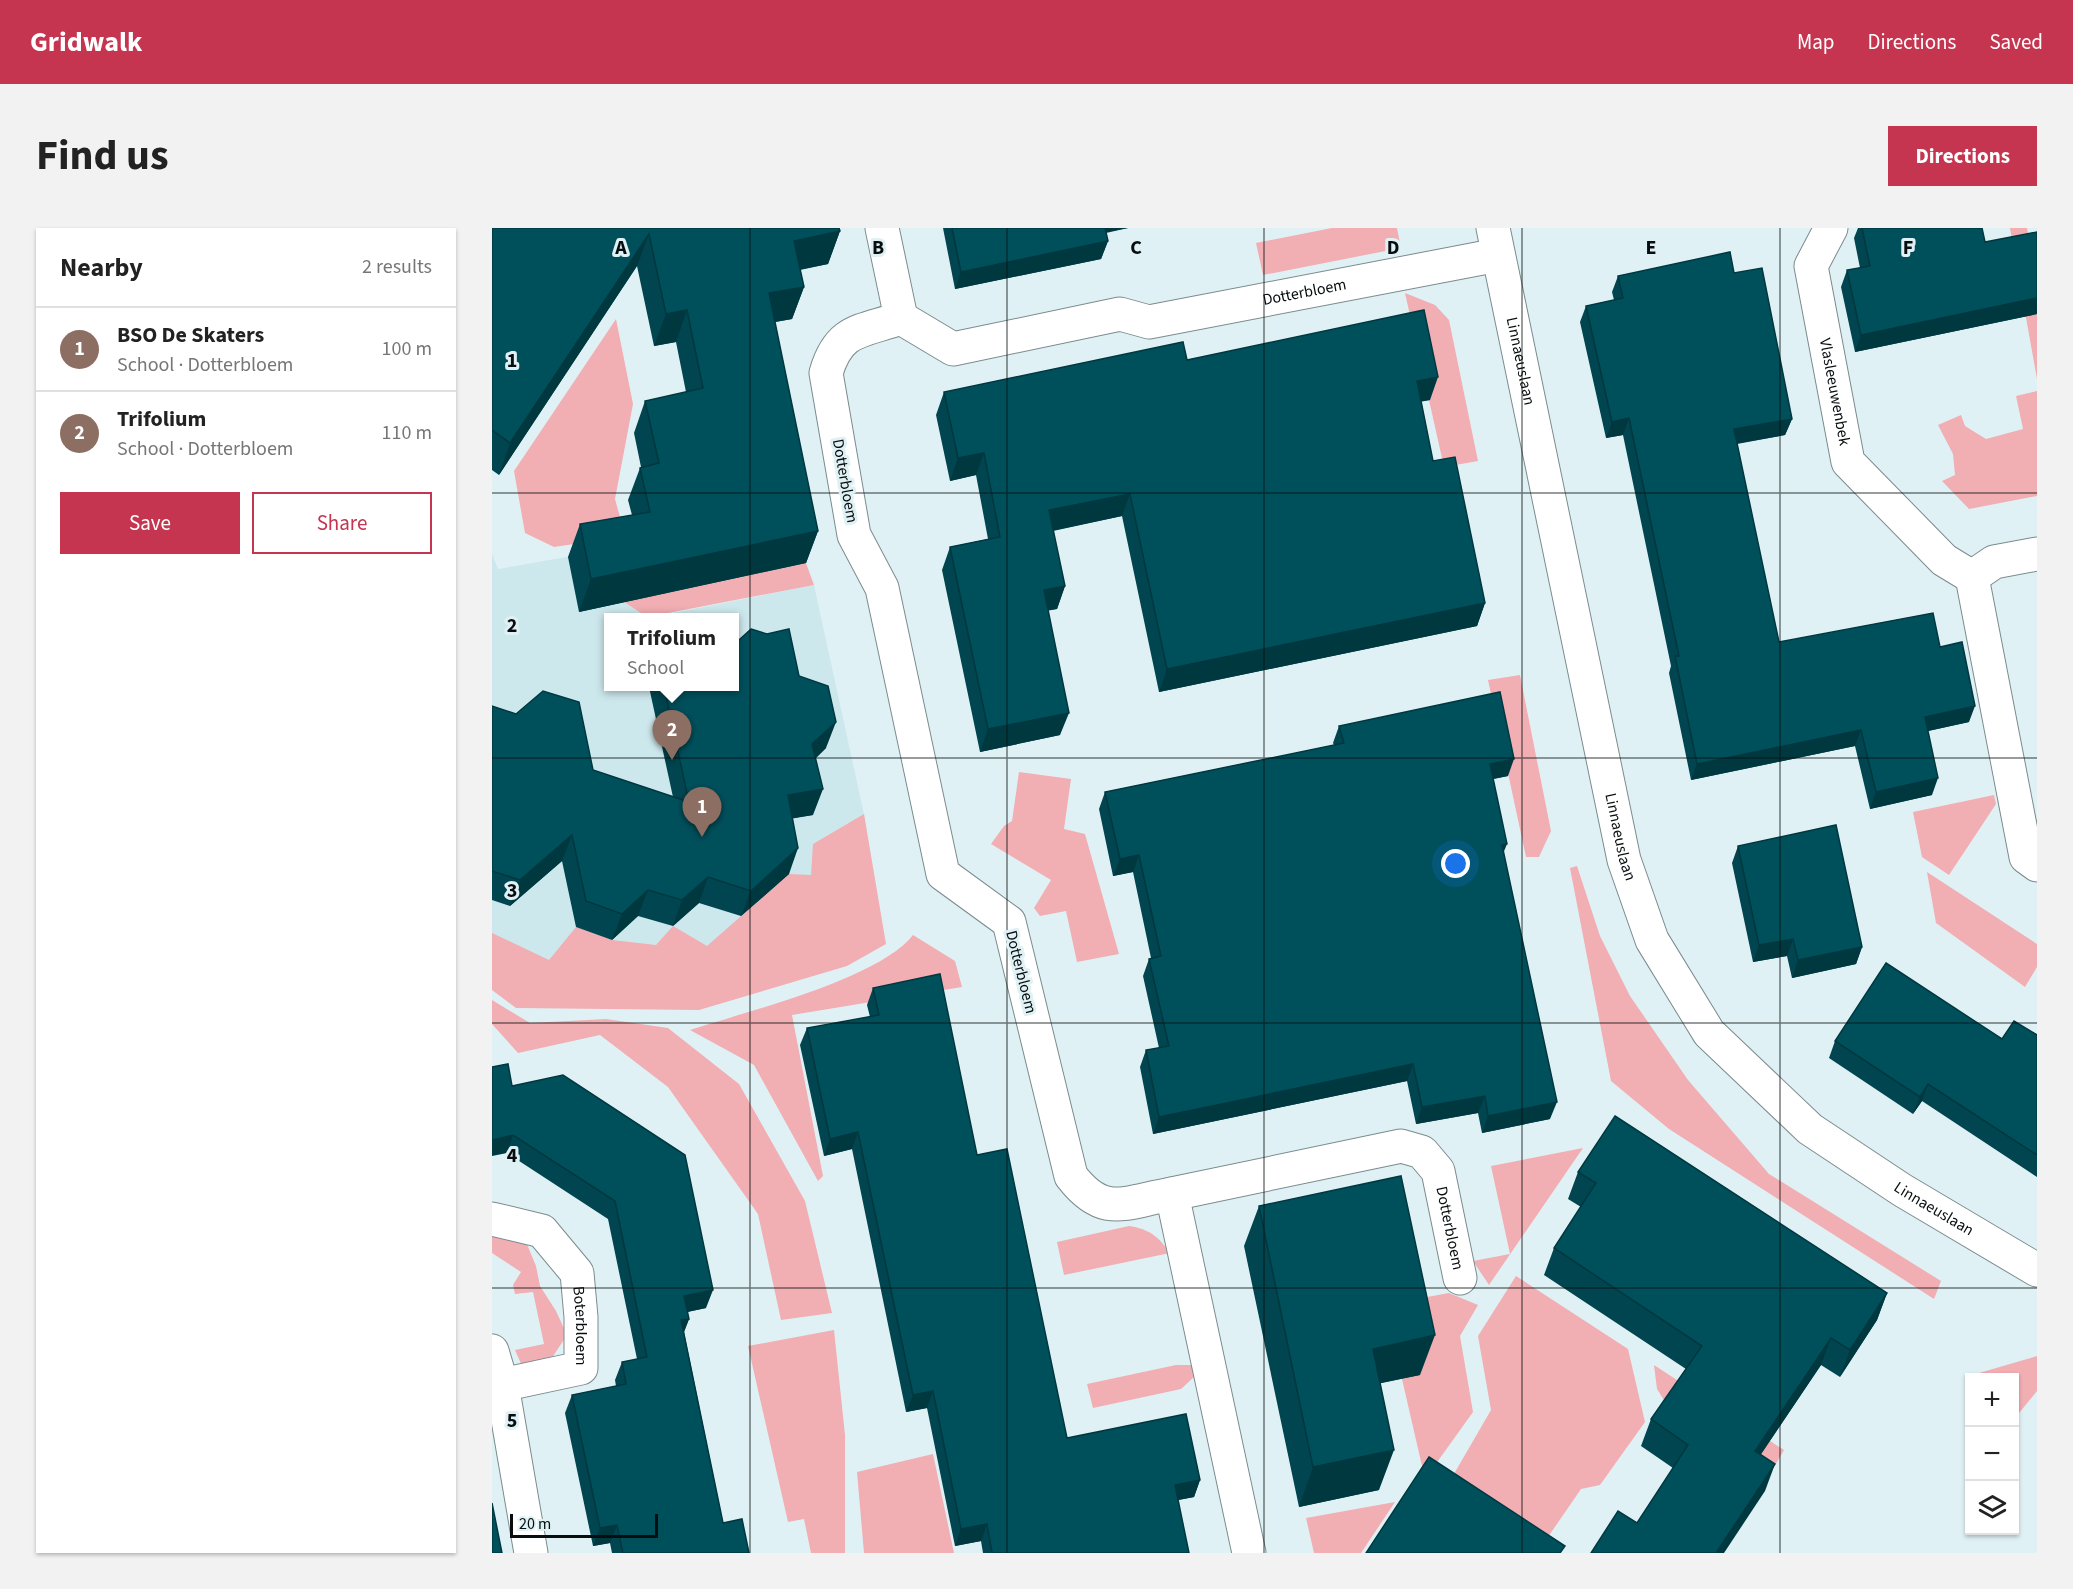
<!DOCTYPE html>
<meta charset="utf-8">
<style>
body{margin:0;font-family:"Source Sans 3",sans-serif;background:#f2f2f2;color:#222}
.controls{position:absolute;right:18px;bottom:18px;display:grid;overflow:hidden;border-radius:0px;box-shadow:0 2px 4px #0004}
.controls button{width:54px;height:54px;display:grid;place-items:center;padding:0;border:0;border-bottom:2px solid #e0e0e0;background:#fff;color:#222;font:30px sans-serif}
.scale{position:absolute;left:18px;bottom:15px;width:148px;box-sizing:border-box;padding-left:6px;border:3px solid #080e0f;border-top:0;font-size:16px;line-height:21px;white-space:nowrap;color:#080e0f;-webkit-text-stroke:4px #e0f1f5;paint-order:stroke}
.you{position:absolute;left:964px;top:636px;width:21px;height:21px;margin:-15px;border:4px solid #fff;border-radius:50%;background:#1a73e8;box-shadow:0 0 0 9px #1a73e833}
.badge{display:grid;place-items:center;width:39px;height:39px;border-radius:50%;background:#c53550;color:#fff;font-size:20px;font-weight:700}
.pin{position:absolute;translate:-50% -50px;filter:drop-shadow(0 2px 3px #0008)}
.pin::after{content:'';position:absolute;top:32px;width:21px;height:18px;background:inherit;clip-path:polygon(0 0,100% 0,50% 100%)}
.popup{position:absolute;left:112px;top:385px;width:135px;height:78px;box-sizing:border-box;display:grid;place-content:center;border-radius:0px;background:#fff;filter:drop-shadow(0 2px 4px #0005);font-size:20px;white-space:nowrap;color:#767676}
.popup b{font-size:22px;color:#222}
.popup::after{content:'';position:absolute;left:50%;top:100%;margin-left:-12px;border:12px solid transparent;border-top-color:#fff}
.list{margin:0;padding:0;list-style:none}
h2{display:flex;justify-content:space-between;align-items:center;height:78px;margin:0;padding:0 24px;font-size:26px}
h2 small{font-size:20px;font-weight:400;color:#767676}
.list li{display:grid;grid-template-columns:39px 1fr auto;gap:18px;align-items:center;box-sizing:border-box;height:84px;padding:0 24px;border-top:2px solid #e0e0e0}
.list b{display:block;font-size:22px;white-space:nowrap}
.list p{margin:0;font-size:20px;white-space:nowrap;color:#767676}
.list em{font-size:20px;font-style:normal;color:#767676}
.actions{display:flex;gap:12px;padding:18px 24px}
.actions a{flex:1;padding:14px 0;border:2px solid #c53550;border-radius:0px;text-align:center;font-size:21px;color:#c53550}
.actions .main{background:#c53550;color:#fff}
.icon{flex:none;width:33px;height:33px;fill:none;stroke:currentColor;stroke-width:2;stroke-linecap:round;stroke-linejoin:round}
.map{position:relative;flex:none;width:1545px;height:1325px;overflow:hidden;border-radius:0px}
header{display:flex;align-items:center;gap:36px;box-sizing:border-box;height:84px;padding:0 30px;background:#c53550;color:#fff}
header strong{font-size:28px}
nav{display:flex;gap:33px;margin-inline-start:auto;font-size:21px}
.intro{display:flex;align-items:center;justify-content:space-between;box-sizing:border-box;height:144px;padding:0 36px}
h1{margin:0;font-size:42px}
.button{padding:15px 27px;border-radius:0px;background:#c53550;color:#fff;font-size:21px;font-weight:700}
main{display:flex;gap:36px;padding:0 36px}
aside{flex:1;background:#fff;border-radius:0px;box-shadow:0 2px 4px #0004}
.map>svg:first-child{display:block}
.built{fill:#cde8ed}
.green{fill:#f1aeb3}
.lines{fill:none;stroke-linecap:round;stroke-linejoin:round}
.street-casing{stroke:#7b8b8e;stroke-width:35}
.secondary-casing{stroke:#7b8b8e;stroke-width:35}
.street{stroke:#fff;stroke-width:33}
.secondary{stroke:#fff;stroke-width:33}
.wall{fill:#00454f}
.shaded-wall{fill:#003840}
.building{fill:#00505c;stroke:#003840;stroke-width:1.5}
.grid{fill:none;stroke:#080e0f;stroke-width:1.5;stroke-opacity:0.55}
.labels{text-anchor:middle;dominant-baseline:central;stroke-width:6;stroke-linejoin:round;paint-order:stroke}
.street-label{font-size:16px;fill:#080e0f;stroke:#e0f1f5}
.grid-label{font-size:20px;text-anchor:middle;font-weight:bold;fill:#080e0f;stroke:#e0f1f5;stroke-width:6;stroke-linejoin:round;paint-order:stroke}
</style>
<header>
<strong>Gridwalk</strong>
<nav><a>Map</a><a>Directions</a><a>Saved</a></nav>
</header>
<div class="intro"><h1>Find us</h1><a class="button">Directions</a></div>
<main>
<aside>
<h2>Nearby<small>2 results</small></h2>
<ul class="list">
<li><span class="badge" style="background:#8d6e63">1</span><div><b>BSO De Skaters</b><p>School · Dotterbloem</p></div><em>100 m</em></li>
<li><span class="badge" style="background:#8d6e63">2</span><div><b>Trifolium</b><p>School · Dotterbloem</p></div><em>110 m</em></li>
</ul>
<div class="actions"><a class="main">Save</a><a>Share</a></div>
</aside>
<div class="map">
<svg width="1545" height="1325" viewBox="0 0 1545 1325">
<rect width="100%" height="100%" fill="#e0f1f5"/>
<path class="built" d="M 103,324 L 114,362 L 155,389 L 117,390 L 117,458 L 243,458 L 243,390 L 161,389 L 322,357 L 372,586 L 390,698 L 220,760 L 0,735 L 0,326 L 6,341 Z"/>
<g class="green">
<path d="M 840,0 L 905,0 L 909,20 L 771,47 L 764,15 Z"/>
<path d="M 1518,0 L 1535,0 L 1545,51 L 1545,151 Z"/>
<path d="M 913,65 L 943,77 L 957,92 L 986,233 L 952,239 Z"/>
<path d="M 124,91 L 141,176 L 123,271 L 133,307 L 175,365 L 314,335 L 322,357 L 155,389 L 114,362 L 103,324 L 76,329 L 82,316 L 62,319 L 33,305 L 22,243 Z"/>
<path d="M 1545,163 L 1545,268 L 1477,281 L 1450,253 L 1463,247 L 1461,226 L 1446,197 L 1469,187 L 1473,198 L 1494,211 L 1531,201 L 1524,168 Z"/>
<path d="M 1028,447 L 1059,603 L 1047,629 L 1034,629 L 996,452 Z"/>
<path d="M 527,544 L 579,551 L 572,601 L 593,606 L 627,726 L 585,734 L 574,683 L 548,688 L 542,680 L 559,652 L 499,616 L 512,598 L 520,593 Z"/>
<path d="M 1502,567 L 1504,576 L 1457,647 L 1430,629 L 1421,584 Z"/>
<path d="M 372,586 L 394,716 L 355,738 L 207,782 L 24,780 L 0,762 L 0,705 L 57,732 L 84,699 L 120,712 L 164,717 L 181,698 L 215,718 L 297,646 L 319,647 L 321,616 Z"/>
<path d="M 1085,638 L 1108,708 L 1138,768 L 1196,852 L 1277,946 L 1449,1053 L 1442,1071 L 1177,901 L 1119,853 L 1078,640 Z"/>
<path d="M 1435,644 L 1545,716 L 1545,739 L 1533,759 L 1444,695 Z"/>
<path d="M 421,707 L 463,733 L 470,759 L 300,787 L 331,948 L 326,953 L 262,837 L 198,802 C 253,784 387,751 421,707 Z"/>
<path d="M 0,772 L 38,795 L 114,791 L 176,800 L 247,856 L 313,973 L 340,1085 L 289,1092 L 266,986 L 176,859 L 108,807 L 26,825 L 0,796 Z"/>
<path d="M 1091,920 L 997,1057 L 981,1033 L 1018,1026 L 999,938 Z"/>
<path d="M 0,997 L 34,1014 L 44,1038 L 48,1058 L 64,1083 L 75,1107 L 56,1136 L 30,1138 L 23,1122 L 52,1116 L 41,1064 L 23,1066 L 21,1057 L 29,1044 L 0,1025 Z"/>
<path d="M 637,998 C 657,1001 666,1008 678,1025 L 572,1047 L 565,1014 Z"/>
<path d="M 1024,1048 L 1136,1121 L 1153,1194 L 1108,1257 L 1089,1261 L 1045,1325 L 948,1270 L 999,1182 L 986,1108 Z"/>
<path d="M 957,1065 L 986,1077 L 968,1108 L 981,1184 L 933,1251 L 910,1151 L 928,1146 L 924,1071 Z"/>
<path d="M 342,1102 L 353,1207 L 353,1325 L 319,1325 L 312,1291 L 296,1294 L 256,1118 Z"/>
<path d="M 1545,1128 L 1545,1163 L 1523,1190 L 1522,1150 L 1488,1149 L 1487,1145 Z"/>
<path d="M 684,1137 L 702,1137 L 702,1149 L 689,1161 L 601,1180 L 595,1156 Z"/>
<path d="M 1162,1137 L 1292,1222 L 1278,1246 L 1175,1177 L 1165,1161 Z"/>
<path d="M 441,1226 L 462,1325 L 372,1325 L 365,1244 Z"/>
<path d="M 903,1274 L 869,1325 L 822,1325 L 814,1290 Z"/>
</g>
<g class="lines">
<g class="street-casing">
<g id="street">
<path d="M 390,0 L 409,90"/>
<path id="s1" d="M 1339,0 L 1319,38 L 1356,234 L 1452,332 L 1480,349 L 1534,629 L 1545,637"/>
<path d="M 1480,349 L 1502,334 L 1545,326"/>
<path id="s2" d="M 680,966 L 909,918 L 930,924 L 946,943 L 968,1050"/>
<path id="s3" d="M 0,991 L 50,1003 L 85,1045 L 89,1089 L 89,1140 L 10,1157"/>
<path d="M 0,1123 L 10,1157 L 39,1325"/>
<path id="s4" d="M 757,1325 L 680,966 C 633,974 612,991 579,948 L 517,694 L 451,646 L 390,360 L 362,307 L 334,145 C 347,100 369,104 409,90 L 461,121 L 628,86 L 657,94 L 1006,27"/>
</g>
</g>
<g class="secondary-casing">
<g id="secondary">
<path id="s5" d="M 1001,0 L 1132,632 L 1160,712 L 1217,805 L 1318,901 L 1410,962 L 1545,1042"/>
</g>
</g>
<use href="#street" class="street"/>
<use href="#secondary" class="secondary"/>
</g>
<g class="wall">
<path d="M 0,0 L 348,3 L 336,36 L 308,42 L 312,59 L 300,91 L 283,94 L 326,303 L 314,335 L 87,384 L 76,329 L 88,296 L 140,287 L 136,272 L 148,240 L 149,239 L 142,205 L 153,173 L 194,164 L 184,114 L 162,118 L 145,38 L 7,247 L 0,242 Z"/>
<path d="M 451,0 L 636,0 L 614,5 L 616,13 L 609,31 L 463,61 Z"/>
<path d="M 1366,0 L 1490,0 L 1493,14 L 1545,4 L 1545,86 L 1363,124 L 1349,59 L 1355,42 L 1368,40 L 1362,10 Z"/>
<path d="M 1242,45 L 1300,191 L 1293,207 L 1245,216 L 1287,414 L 1448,419 L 1477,494 L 1436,503 L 1440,567 L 1378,581 L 1363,518 L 1199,552 L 1177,445 L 1179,438 L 1131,207 L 1114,210 L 1088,94 L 1094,78 L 1122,72 L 1120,64 L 1126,48 Z"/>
<path d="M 695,132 L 938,172 L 929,173 L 941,233 L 993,375 L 985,398 L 667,464 L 630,288 L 561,303 L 573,358 L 565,381 L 556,382 L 568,507 L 488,524 L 450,342 L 458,319 L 496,311 L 484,247 L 458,253 L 444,187 L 452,164 Z"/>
<path d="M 307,448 L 334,520 L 324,530 L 321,587 L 301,590 L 297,646 L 249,688 L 207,675 L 181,698 L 146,688 L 120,712 L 84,699 L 70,633 L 18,678 L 0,672 L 0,478 L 101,542 L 181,569 L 157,459 L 243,459 Z"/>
<path d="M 847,498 L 1016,548 L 1001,551 L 1011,625 L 1058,891 L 990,905 L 986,885 L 924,896 L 915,853 L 661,906 L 648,839 L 654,822 L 667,820 L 651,748 L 657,731 L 659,730 L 641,644 L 621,648 L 607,581 L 613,564 L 842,517 L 841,515 Z"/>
<path d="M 1246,618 L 1370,719 L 1364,736 L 1300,750 L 1295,728 L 1261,734 L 1240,635 Z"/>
<path d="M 381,760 L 485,927 L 575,1210 L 708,1252 L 702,1269 L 686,1272 L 697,1325 L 491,1325 L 489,1313 L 463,1318 L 435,1180 L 414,1184 L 360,921 L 332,928 L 308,817 L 315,800 L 378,789 L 375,777 Z"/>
<path d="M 1545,807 L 1545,949 L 1430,873 L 1421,886 L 1337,830 L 1343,813 L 1510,811 Z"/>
<path d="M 71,847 L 214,1080 L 195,1084 L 197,1091 L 192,1104 L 231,1295 L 257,1325 L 120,1325 L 118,1315 L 101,1318 L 73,1185 L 80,1167 L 124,1158 L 123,1152 L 130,1134 L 145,1131 L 116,991 L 15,925 L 20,858 Z"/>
<path d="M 1086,944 L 1395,1065 L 1385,1092 L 1348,1149 L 1329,1137 L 1269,1226 L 1273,1263 L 1145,1295 L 1181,1240 L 1149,1218 L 1159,1191 L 1194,1141 L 1052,1047 L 1062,1020 L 1089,979 L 1076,971 Z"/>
<path d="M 767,978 L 928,1147 L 888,1155 L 887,1262 L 807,1279 L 752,1018 Z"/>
</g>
<g class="shaded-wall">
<path d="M 607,0 L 636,0 L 604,6 Z"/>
<path d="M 348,3 L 336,36 L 290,45 L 302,13 Z"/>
<path d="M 157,6 L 145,38 L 7,247 L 18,215 Z"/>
<path d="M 616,13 L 609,31 L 463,61 L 469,44 Z"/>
<path d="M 312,59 L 300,91 L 265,97 L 277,65 Z"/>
<path d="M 1545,70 L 1545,86 L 1363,124 L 1369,107 Z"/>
<path d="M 195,82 L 184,114 L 162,118 L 174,86 Z"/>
<path d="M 946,149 L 938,172 L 917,176 L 925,153 Z"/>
<path d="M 1137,190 L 1131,207 L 1114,210 L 1120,194 Z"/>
<path d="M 1300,191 L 1293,207 L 1236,217 L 1242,201 Z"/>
<path d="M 492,225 L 484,247 L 458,253 L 466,230 Z"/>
<path d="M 638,266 L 630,288 L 549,305 L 557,282 Z"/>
<path d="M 326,303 L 314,335 L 87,384 L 99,351 Z"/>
<path d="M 573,358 L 565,381 L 543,385 L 552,362 Z"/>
<path d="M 993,375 L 985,398 L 667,464 L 675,441 Z"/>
<path d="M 1483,478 L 1477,494 L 1427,505 L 1433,489 Z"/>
<path d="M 577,485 L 568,507 L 488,524 L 496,501 Z"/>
<path d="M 344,494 L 334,520 L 311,542 L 320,516 Z"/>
<path d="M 1369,502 L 1363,518 L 1199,552 L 1205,536 Z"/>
<path d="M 1022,531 L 1016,548 L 991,553 L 998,536 Z"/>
<path d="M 1446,550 L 1440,567 L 1378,581 L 1384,564 Z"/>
<path d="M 331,561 L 321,587 L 286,593 L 296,567 Z"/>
<path d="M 80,607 L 70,633 L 18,678 L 28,652 Z"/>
<path d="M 1015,616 L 1008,633 L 1010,617 Z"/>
<path d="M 306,620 L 297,646 L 249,688 L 259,663 Z"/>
<path d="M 647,627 L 641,644 L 621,648 L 628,631 Z"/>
<path d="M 216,649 L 207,675 L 181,698 L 190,672 Z"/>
<path d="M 156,662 L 146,688 L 120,712 L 130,686 Z"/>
<path d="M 1301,711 L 1295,728 L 1261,734 L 1267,717 Z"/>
<path d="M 1370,719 L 1364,736 L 1300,750 L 1306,732 Z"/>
<path d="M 921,836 L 915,853 L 661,906 L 667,889 Z"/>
<path d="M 1436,856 L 1430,873 L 1421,886 L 1428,869 Z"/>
<path d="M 993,868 L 986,885 L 924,896 L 930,879 Z"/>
<path d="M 1065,874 L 1058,891 L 990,905 L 996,888 Z"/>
<path d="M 366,904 L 360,921 L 332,928 L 338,911 Z"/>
<path d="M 21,907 L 15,925 L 0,928 L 0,912 Z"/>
<path d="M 221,1062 L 214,1080 L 186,1086 L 192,1068 Z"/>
<path d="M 1395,1065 L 1385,1092 L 1348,1149 L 1358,1122 Z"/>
<path d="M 197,1091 L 190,1109 L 189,1092 Z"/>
<path d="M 943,1107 L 928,1147 L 866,1160 L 881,1121 Z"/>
<path d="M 1339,1110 L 1329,1137 L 1253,1250 L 1263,1223 Z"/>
<path d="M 441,1163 L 435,1180 L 414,1184 L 421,1167 Z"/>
<path d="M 902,1222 L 887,1262 L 807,1279 L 821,1239 Z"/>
<path d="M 1283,1236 L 1273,1263 L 1232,1325 L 1224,1325 Z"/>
<path d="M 708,1252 L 702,1269 L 676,1274 L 683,1257 Z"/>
<path d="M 495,1296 L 489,1313 L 463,1318 L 469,1301 Z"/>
<path d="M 125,1297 L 118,1315 L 101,1318 L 108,1300 Z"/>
</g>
<g class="building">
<path d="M 0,0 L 347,0 L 348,3 L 302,13 L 312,59 L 277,65 L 326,303 L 99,351 L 88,296 L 158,284 L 148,240 L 167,235 L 153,173 L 211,160 L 195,82 L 174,86 L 157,6 L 18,215 L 0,202 Z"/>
<path d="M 460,0 L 613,0 L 616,13 L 469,44 Z"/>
<path d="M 1370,0 L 1490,0 L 1493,14 L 1545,4 L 1545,70 L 1369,107 L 1355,42 L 1378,38 Z"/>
<path d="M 1238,24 L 1242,45 L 1270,40 L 1300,191 L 1242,201 L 1287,414 L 1441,385 L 1448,419 L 1470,414 L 1483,478 L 1433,489 L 1446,550 L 1384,564 L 1369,502 L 1205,536 L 1183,428 L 1187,428 L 1137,190 L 1120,194 L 1094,78 L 1131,70 L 1126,48 Z"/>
<path d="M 932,82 L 946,149 L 925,153 L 941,233 L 963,229 L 993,375 L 675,441 L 638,266 L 557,282 L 573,358 L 552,362 L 577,485 L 496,501 L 458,319 L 508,309 L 492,225 L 466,230 L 452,164 L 691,114 L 695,132 Z"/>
<path d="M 259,401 L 275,406 L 297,401 L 307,448 L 336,458 L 344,494 L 320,516 L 331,561 L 296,567 L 306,620 L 259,663 L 216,649 L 190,672 L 156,662 L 130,686 L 94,673 L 80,607 L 28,652 L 0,643 L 0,478 L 24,486 L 51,463 L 87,474 L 101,542 L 197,574 L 172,459 L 243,459 L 243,413 L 247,412 Z"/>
<path d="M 1008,464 L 1022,531 L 998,536 L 1015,616 L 1010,617 L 1065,874 L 996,888 L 993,868 L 930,879 L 921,836 L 667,889 L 654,822 L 677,818 L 657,731 L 669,728 L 647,627 L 628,631 L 613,564 L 852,515 L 847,498 Z"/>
<path d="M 1344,597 L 1370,719 L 1306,732 L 1301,711 L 1267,717 L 1246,618 Z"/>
<path d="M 1394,735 L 1510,811 L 1522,793 L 1545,807 L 1545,927 L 1436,856 L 1428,869 L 1343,813 Z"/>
<path d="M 448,746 L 485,927 L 515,921 L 575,1210 L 694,1186 L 708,1252 L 683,1257 L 697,1325 L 500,1325 L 495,1296 L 469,1301 L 441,1163 L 421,1167 L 366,904 L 338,911 L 315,800 L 387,787 L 381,760 Z"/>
<path d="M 16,836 L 20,858 L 71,847 L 193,927 L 221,1062 L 192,1068 L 197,1091 L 189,1092 L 231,1295 L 250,1291 L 257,1325 L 131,1325 L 125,1297 L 108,1300 L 80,1167 L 134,1156 L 130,1134 L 155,1129 L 123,973 L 21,907 L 0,912 L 0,839 Z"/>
<path d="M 1123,888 L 1395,1065 L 1358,1122 L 1339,1110 L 1263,1223 L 1283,1236 L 1224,1325 L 1099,1325 L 1126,1283 L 1145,1295 L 1196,1217 L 1159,1191 L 1210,1118 L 1062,1020 L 1104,955 L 1086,944 Z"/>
<path d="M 909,948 L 943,1107 L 881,1121 L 902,1222 L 821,1239 L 767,978 Z"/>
<path d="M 937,1229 L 1073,1318 L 1068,1325 L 874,1325 Z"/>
<path d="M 0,1275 L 10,1325 L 0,1325 Z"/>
</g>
<path class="grid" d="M 258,0 L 258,1325M 515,0 L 515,1325M 772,0 L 772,1325M 1030,0 L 1030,1325M 1288,0 L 1288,1325M 0,265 L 1545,265M 0,530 L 1545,530M 0,795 L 1545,795M 0,1060 L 1545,1060"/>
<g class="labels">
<g class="street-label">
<text stroke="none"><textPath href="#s4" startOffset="1858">Dotterbloem</textPath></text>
<text stroke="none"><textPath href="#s5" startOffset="136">Linnaeuslaan</textPath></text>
<text stroke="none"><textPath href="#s1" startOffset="171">Vlasleeuwenbek</textPath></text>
<text transform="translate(353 253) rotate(80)">Dotterbloem</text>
<text stroke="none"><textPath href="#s5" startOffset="622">Linnaeuslaan</textPath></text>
<text transform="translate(529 744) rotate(76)">Dotterbloem</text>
<text stroke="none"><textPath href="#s5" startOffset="1126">Linnaeuslaan</textPath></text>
<text stroke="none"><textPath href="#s2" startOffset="339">Dotterbloem</textPath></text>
<text stroke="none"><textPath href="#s3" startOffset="159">Boterbloem</textPath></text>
</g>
</g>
<g class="grid-label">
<text x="129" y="26">A</text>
<text x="386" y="26">B</text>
<text x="644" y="26">C</text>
<text x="901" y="26">D</text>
<text x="1159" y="26">E</text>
<text x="1416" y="26">F</text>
<text x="20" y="139">1</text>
<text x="20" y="404">2</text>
<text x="20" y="669">3</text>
<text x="20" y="934">4</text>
<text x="20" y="1199">5</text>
</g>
</svg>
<div class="controls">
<button>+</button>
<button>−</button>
<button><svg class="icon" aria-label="layers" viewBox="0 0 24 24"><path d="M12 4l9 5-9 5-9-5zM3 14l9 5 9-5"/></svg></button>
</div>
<div class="scale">20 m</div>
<div class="you"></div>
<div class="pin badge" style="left:210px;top:609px;background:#8d6e63">1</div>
<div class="pin badge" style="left:180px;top:532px;background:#8d6e63">2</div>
<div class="popup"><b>Trifolium</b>School</div>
</div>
</main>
